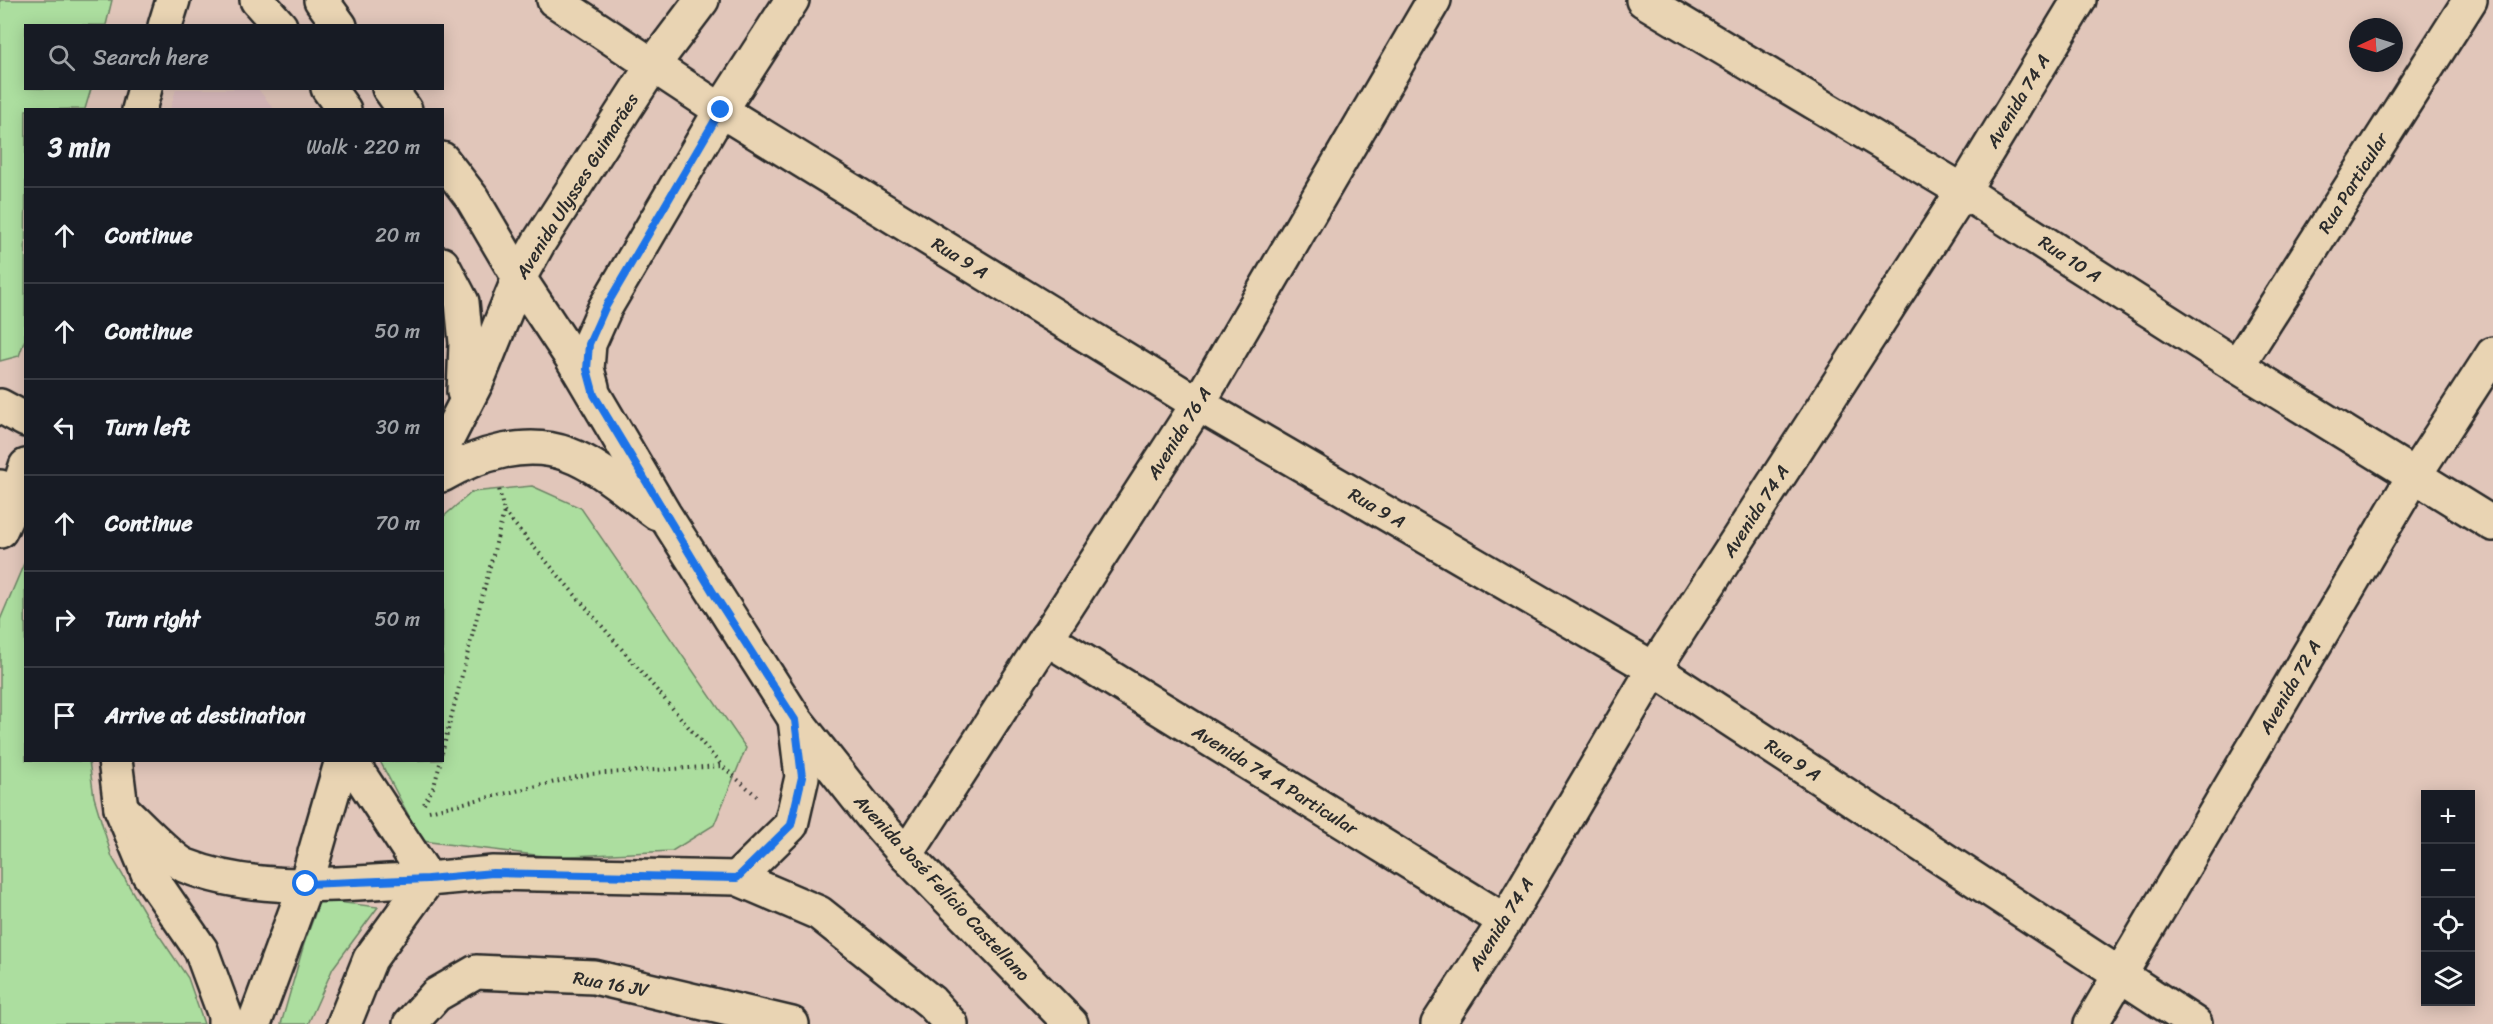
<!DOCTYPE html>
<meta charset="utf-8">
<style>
body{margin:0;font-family:Sriracha,sans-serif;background:#20242c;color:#f1f3f6}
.controls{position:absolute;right:18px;bottom:18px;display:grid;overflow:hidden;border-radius:0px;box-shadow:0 3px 15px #0003}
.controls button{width:54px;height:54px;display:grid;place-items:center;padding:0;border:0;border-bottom:2px solid #363941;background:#171b24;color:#f1f3f6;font:30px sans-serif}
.compass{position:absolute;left:2349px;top:18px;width:54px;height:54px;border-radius:50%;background:#171b24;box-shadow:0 3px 15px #0003;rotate:266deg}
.stop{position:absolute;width:18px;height:18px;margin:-14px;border:4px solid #1a73e8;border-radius:50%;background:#fff}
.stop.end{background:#1a73e8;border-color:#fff;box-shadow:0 2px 6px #0008}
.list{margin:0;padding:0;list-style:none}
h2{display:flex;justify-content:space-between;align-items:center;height:78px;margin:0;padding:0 24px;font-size:26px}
h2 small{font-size:20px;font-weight:400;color:#9ea1a6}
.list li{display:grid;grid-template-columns:39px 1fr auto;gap:18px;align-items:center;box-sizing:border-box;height:96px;padding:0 24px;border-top:2px solid #363941}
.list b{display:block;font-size:22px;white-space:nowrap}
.list em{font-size:20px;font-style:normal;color:#9ea1a6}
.icon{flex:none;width:33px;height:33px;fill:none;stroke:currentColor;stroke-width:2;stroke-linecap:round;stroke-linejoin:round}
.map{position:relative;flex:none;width:2493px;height:1024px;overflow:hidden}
.search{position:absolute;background:#171b24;box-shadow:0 3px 15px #0003;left:24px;top:24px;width:420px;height:66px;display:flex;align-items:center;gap:15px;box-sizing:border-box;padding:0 21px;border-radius:0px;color:#9ea1a6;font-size:22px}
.panel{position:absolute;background:#171b24;box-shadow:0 3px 15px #0003;left:24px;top:108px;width:420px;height:654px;border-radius:0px}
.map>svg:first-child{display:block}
.built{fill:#dbbcbe}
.green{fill:#acde9f;stroke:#6c8465;stroke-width:1.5}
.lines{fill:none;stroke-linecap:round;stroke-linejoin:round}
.minor-casing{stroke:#2b2b2b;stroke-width:38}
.tertiary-casing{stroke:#2b2b2b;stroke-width:38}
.secondary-casing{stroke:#2b2b2b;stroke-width:38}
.path{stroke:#2b2b2b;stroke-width:4;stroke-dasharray:1.5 4.5;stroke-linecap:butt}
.minor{stroke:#e9d4b3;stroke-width:33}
.tertiary{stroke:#e9d4b3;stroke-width:33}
.secondary{stroke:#e9d4b3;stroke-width:33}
.route{stroke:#1a73e8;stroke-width:8}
.labels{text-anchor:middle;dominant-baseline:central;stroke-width:5;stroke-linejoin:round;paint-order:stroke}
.street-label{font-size:18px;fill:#2b2b2b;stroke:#e9d4b3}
</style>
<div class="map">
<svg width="2493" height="1024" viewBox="0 0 2493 1024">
<rect width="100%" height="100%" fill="#e1c6ba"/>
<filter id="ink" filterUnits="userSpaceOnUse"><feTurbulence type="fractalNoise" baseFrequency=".0167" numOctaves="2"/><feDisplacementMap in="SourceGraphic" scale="12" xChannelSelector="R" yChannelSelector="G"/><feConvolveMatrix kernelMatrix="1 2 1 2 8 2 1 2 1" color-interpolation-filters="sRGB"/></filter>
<g filter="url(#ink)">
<path class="built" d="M 176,89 L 258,89 L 274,109 L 170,109 Z"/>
<g class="green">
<path d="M 0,0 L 112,0 L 106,25 L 26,26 L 26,88 L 91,89 L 85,109 L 26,110 L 25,339 L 19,356 L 0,361 Z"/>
<path d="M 532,486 L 581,508 L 746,748 L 714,825 L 672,851 L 552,857 L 422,841 L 380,761 L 442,760 L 443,517 L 472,492 Z"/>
<path d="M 25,561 L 26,760 L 89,761 L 94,797 L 112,857 L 150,922 L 188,978 L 204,1024 L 0,1024 L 0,620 Z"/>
<path d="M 320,900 L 378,907 L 333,968 L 308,1024 L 281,1024 L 304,944 Z"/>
</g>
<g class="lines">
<g class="minor-casing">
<g id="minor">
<path d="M 554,0 L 725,113 L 1198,404 L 1654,669 L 2195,1024"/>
<path d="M 1643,0 L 1963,191 L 2237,366 L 2493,524"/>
<path d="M 165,26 L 173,0"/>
<path d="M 139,110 L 145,88"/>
<path d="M 2237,366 L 2470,0"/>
<path d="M 0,531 L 17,494 L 26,466"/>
<path d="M 1046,638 L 1505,921"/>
<path d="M 906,855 L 1198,404 L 1434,0"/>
<path d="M 410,1024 L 436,995 L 476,972 L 594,977 L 792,1024"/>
<path d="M 1438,1024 L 1505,921 L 1654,669 L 1963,191 L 2079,0"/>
<path d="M 2091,1024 L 2414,476 L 2493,354"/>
</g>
</g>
<g class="tertiary-casing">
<g id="tertiary">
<path d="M 0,406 L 26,420"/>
<path d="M 0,487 L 26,497"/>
<path d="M 115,760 L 121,808 L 148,873 L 201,950 L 225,1015 L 225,1024"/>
<path d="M 121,808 C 134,820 173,861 186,866 C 261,896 350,882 428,879"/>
</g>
</g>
<g class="secondary-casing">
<g id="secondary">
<path d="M 257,0 L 280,26"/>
<path d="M 321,0 L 340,26"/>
<path d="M 328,88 L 344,110"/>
<path d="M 389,88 L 405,110"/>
<path d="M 442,159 L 472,198 L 519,278 L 572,358 L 664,514 L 795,719 L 871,815 L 906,855 L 1071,1024"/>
<path d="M 442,264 L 462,302 L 466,343 L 464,392"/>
<path d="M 592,387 L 587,369 L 589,344 L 605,308 L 721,110 L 792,0"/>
<path d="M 442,449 L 477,381 L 519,278 L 539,242 L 653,65 L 702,0"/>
<path d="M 442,475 C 478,454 527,439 567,454 C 600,466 629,493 657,513"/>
<path d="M 350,760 L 428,879"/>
<path d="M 737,878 L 791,825 L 802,777 L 795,719"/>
<path d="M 428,879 L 493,873 L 737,878 L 819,913 L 931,1002 L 951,1024"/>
<path d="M 254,1024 L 306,884 L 342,760"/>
<path d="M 344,1024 L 370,959 L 428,879"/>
</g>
</g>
<g class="path">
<path d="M 504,512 L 722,766"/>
<path d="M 442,753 L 504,512 L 499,489"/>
<path d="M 424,804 L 434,786 L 441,760"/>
<path d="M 429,811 L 590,774 L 722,766 L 759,798"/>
</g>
<use href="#minor" class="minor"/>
<use href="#tertiary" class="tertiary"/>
<use href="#secondary" class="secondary"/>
</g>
</g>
<g class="lines" filter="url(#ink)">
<path class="route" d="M 306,884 L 428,879 L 493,873 L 737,878 L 791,825 L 802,777 L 795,720 L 714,594 L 594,395 L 587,369 L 589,344 L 605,308 L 721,110"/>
</g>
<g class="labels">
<g class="street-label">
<text transform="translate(2018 101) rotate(-59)">Avenida 74 A</text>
<text transform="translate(2353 183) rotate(-58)">Rua Particular</text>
<text transform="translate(577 186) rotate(-58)">Avenida Ulysses Guimarães</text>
<text transform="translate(960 258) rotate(32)">Rua 9 A</text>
<text transform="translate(2070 259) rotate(33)">Rua 10 A</text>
<text transform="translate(1179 433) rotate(-58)">Avenida 76 A</text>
<text transform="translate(1377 508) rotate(30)">Rua 9 A</text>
<text transform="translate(1756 511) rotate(-57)">Avenida 74 A</text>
<text transform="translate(2290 687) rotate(-60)">Avenida 72 A</text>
<text transform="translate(1793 760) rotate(33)">Rua 9 A</text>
<text transform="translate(1275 780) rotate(32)">Avenida 74 A Particular</text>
<text transform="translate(942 888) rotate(47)">Avenida José Felício Castellano</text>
<text transform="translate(1501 924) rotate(-58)">Avenida 74 A</text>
<text transform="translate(611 984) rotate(10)">Rua 16 JV</text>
</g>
</g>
</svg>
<div class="controls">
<button>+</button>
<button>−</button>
<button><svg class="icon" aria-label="locate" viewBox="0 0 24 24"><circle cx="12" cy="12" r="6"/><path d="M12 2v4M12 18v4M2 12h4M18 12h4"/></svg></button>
<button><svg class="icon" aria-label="layers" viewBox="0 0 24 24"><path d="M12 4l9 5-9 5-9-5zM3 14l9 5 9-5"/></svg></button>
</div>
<svg class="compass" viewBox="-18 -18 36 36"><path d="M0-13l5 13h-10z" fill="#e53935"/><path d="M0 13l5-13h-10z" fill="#9ea1a6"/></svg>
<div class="stop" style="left:306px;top:884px"></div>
<div class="stop end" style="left:721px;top:110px"></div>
<div class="search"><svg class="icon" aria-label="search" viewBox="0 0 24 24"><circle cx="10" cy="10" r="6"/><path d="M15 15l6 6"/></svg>Search here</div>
<section class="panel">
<h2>3 min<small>Walk · 220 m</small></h2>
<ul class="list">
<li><svg class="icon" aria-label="ahead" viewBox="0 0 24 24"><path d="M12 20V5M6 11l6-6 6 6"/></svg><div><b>Continue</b></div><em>20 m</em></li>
<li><svg class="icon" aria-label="ahead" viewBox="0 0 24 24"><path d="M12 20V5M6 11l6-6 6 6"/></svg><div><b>Continue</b></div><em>50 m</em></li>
<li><svg class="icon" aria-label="left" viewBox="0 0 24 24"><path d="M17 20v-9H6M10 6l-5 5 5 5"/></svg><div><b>Turn left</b></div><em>30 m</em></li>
<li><svg class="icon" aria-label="ahead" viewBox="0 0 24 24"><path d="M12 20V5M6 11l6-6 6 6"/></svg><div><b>Continue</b></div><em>70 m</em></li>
<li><svg class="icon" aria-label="right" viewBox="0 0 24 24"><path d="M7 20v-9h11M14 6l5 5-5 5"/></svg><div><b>Turn right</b></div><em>50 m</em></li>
<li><svg class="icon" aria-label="arrive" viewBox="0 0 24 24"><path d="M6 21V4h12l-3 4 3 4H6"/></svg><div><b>Arrive at destination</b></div></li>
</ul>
</section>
</div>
